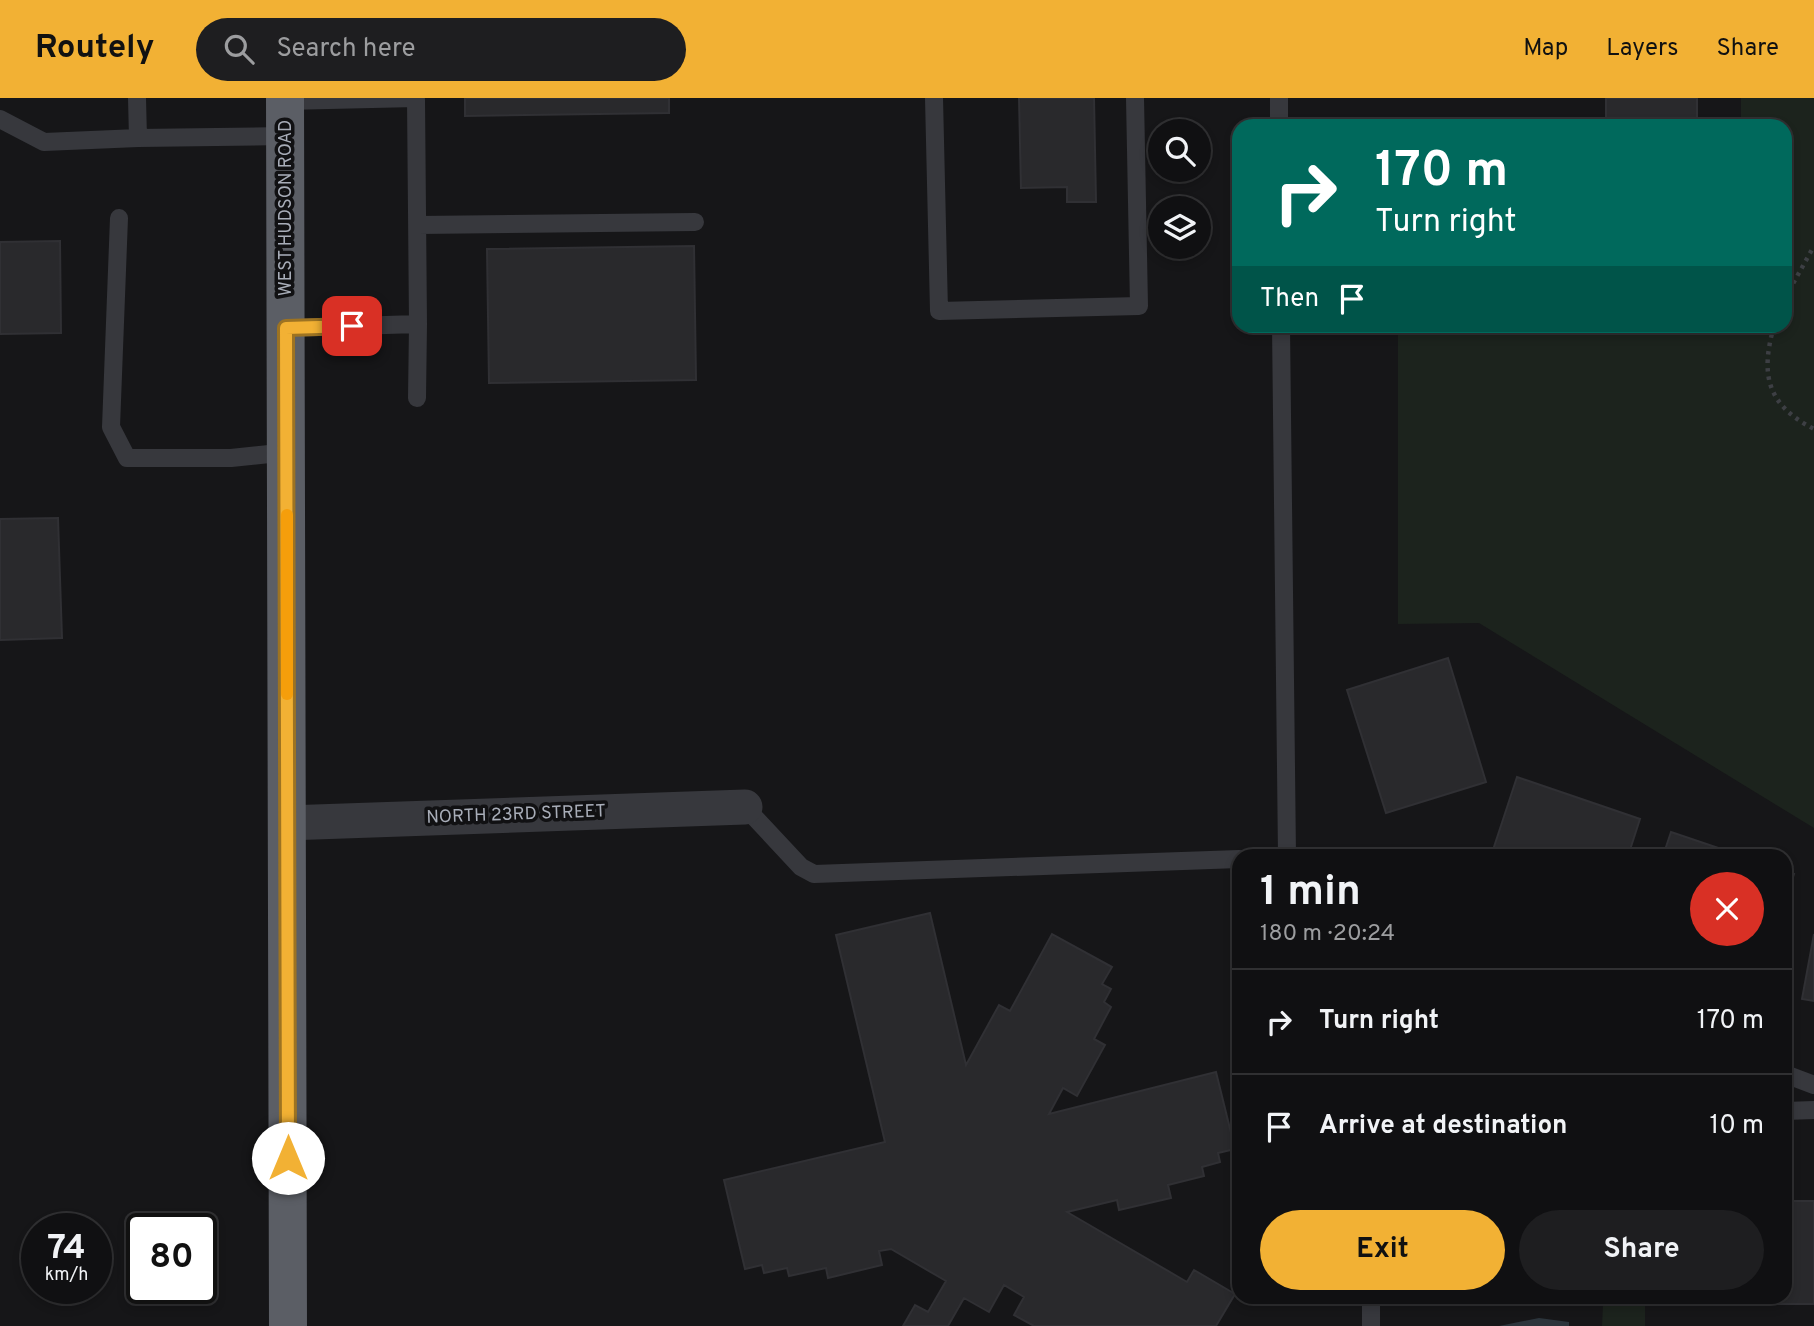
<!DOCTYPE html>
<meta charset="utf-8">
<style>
:root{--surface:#101012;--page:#1e1e20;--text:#f1f3f6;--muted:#9c9d9f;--line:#303032;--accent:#f2b134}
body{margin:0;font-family:Overpass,sans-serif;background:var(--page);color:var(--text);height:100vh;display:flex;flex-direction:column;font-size:26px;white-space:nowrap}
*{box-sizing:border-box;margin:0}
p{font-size:23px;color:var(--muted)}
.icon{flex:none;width:38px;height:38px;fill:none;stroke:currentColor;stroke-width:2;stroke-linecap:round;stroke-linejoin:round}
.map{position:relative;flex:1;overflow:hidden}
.details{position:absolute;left:1232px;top:751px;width:560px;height:455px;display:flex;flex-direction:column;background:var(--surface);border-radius:21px;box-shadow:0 4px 10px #0003,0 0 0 2px var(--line)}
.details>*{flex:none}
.guide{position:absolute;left:1232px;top:21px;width:560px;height:214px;border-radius:21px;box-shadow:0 4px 10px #0003,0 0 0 2px var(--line);background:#00695c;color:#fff;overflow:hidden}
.buttons{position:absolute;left:1148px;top:21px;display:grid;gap:14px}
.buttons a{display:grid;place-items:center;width:63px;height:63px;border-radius:50%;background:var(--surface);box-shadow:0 4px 10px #0003,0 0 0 2px var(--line);font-size:35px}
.speed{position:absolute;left:21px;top:1115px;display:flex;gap:14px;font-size:35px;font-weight:700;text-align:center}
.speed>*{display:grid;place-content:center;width:91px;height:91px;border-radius:50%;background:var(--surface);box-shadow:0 4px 10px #0003,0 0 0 2px var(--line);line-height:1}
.speed small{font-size:18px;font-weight:400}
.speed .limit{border:4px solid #111;border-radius:10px;background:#fff;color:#111}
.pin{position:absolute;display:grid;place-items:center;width:60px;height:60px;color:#fff;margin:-30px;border-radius:14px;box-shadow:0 4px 10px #0006}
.me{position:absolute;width:77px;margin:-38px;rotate:0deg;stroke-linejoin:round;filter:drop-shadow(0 0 5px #0008)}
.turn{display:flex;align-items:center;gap:24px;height:147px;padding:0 28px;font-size:32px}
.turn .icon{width:91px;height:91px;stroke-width:2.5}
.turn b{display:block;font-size:49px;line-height:60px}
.then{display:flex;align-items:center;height:66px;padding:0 28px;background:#0003;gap:14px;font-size:26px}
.round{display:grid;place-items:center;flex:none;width:74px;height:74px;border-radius:37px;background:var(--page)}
.headline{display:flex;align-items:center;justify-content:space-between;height:119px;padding:0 28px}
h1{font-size:42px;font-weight:700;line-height:52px}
.action{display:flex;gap:14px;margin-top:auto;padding:14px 28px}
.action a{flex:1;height:80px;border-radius:42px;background:var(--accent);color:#111;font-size:28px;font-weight:700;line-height:80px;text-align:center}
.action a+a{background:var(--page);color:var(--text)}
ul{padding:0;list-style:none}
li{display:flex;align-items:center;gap:21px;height:105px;padding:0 28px;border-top:2px solid var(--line)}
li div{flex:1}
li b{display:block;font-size:26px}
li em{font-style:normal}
header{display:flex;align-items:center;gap:42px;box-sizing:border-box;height:98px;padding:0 35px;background:var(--accent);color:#111}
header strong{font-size:33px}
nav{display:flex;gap:38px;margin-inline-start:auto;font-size:24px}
.search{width:490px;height:63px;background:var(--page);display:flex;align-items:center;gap:18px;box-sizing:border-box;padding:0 24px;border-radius:38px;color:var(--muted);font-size:26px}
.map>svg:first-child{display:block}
.green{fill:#1c231d}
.water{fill:#2c353c}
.building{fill:#29292c;stroke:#303034;stroke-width:2}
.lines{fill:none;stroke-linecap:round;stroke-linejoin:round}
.path{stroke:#3d3f44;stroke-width:4.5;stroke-dasharray:3.5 5;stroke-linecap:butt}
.service{stroke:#37383d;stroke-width:18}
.minor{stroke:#37383d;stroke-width:35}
.trunk{stroke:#5b5e65;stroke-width:38}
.route-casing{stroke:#9d7322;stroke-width:18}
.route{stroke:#f2b134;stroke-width:12}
.slow{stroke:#f59e0b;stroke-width:12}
.labels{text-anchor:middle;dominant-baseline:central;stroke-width:7;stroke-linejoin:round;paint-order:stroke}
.street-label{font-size:18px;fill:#a8adb8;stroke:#111113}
</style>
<header>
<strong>Routely</strong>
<div class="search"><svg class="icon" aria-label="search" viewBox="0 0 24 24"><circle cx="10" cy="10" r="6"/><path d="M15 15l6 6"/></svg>Search here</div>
<nav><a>Map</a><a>Layers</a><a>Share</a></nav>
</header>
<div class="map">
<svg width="1814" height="1228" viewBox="0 0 1814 1228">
<rect width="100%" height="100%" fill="#161618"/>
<!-- green -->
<path class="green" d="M 1741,0 L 1814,0 L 1814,730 L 1479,525 L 1398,526 L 1398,228 L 1785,228 L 1785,28 L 1741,28 Z
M 1603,1206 L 1645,1206 L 1645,1228 L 1602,1228 Z"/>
<!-- water -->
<path class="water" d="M 1539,1220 L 1569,1224 L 1569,1228 L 1499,1228 Z"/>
<!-- building -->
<path class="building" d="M 465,0 L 669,0 L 669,15 L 465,18 Z
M 1019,0 L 1094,0 L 1096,104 L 1067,104 L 1067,89 L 1021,90 Z
M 1606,0 L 1697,0 L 1697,28 L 1606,28 Z
M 60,143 L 61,235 L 0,236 L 0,144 Z
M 694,148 L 696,282 L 489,285 L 487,151 Z
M 58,420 L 62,540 L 0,542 L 0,421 Z
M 1448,560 L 1486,684 L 1386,715 L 1347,592 Z
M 1517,679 L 1640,721 L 1628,758 L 1491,758 Z
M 1671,734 L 1742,758 L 1663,758 Z
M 1785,773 L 1794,776 L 1785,804 Z
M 930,815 L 966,967 L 999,907 L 1010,913 L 1052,836 L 1112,869 L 1102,886 L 1111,891 L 1104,904 L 1111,909 L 1094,941 L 1105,947 L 1077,998 L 1063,990 L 1049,1016 L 1216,974 L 1235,1051 L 1218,1055 L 1220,1064 L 1202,1069 L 1204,1078 L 1168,1087 L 1171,1100 L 1119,1112 L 1117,1102 L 1067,1114 L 1187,1184 L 1194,1172 L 1235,1196 L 1216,1228 L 1034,1228 L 1014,1217 L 1024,1199 L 1004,1187 L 989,1214 L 964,1200 L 948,1228 L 903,1228 L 915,1207 L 928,1214 L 946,1183 L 891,1151 L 879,1153 L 882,1167 L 828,1180 L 826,1170 L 789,1178 L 787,1170 L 764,1175 L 762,1167 L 745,1171 L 724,1082 L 885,1044 L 836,837 Z
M 1814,836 L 1814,903 L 1802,901 Z
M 1785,1103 L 1814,1103 L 1814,1206 L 1718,1206 L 1718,1199 L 1785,1199 Z"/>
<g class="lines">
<!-- path -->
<path class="path" d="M 1785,200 L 1814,148
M 1774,228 C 1760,277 1767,307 1814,331"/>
<!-- service -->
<path class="service" d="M 137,0 L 138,40 L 285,38
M 934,0 L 939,213 L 1139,208 L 1135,0
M 1279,0 L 1279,28
M 416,2 L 418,226
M 285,3 L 416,0
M 0,21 L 44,44 L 138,40
M 119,120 L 111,329 L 127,360 L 231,360 L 288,354
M 418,127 L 695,124
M 1281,228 L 1287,758
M 287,230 L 418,226 L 417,300
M 745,709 L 801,769 L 814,776 L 1239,761
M 1785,976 L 1814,987
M 1785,1013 L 1814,1012
M 1371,1199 L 1371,1228"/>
<!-- minor -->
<path class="minor" d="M 286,725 L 745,709"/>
<!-- trunk -->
<path class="trunk" d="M 285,0 L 288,1228"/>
</g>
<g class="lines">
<!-- route casing -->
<g class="route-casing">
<path id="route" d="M 288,1060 L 286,230 L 352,228"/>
</g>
<!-- route -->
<use href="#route" class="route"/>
<!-- slow -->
<path class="slow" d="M 287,596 L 287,417"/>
</g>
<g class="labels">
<!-- street labels -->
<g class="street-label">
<text transform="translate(286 110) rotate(-90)">WEST HUDSON ROAD</text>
<text transform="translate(516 717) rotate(-2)">NORTH 23RD STREET</text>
</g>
</g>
</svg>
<div class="buttons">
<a><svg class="icon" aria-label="search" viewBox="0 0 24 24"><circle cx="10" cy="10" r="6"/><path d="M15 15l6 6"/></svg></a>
<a><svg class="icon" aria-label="layers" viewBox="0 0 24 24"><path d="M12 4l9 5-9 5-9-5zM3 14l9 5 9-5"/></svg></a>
</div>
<div class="speed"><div>74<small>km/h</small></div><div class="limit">80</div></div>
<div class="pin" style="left:352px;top:228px;background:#d93025"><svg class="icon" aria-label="arrive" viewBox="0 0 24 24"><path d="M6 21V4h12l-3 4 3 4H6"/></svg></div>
<svg class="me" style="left:288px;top:1060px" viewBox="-20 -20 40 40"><circle r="19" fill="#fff"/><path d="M0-13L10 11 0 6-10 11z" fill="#f2b134"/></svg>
<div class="guide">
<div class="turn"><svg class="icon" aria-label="right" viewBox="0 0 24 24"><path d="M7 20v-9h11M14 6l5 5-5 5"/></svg><div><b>170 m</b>Turn right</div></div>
<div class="then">Then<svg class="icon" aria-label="arrive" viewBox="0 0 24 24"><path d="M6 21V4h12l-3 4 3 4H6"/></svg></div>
</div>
<section class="details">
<div class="headline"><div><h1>1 min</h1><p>180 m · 20:24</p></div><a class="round" style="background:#d93025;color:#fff"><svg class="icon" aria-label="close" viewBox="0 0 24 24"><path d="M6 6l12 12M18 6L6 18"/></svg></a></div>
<ul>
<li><svg class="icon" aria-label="right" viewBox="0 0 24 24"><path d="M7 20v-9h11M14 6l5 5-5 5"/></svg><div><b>Turn right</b></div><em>170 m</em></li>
<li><svg class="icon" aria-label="arrive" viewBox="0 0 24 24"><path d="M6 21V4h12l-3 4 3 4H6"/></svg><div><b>Arrive at destination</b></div><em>10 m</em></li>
</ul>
<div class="action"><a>Exit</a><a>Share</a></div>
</section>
</div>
